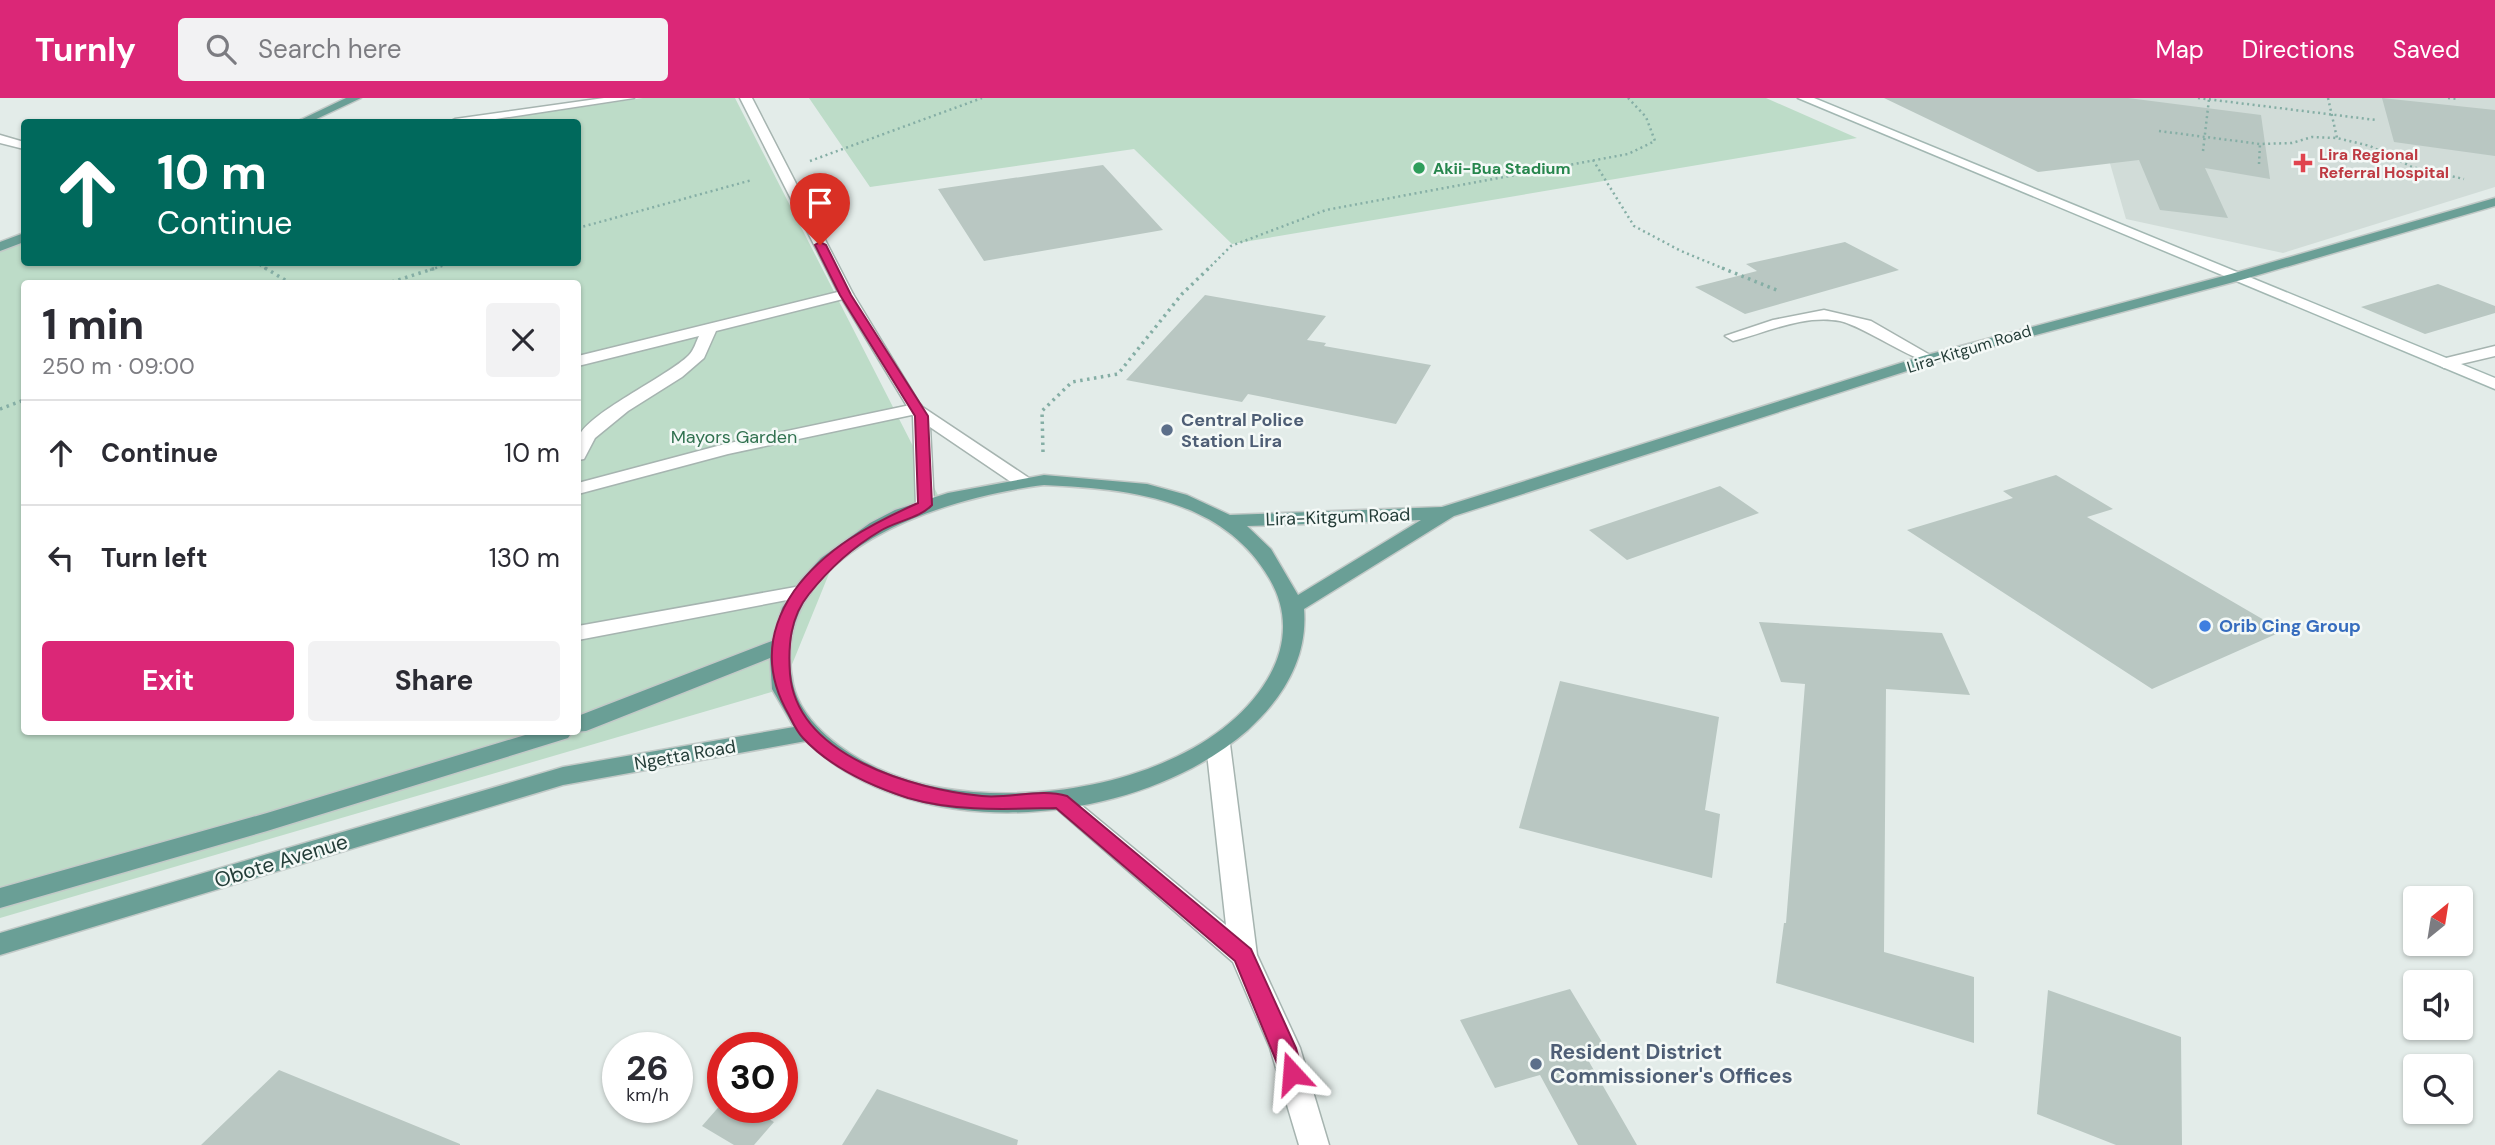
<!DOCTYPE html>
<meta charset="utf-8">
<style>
:root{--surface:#fff;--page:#f2f2f3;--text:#2b2b33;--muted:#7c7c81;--line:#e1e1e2;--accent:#db2777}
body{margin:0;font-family:"DM Sans",sans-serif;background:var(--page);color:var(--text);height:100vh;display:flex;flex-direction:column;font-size:26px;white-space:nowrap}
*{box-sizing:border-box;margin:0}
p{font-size:23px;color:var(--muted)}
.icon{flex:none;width:38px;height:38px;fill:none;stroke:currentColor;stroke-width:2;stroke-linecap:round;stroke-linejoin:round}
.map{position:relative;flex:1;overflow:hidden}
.panel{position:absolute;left:21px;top:182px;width:560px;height:455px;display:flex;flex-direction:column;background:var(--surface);border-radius:7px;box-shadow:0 2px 5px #0004}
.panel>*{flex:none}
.hud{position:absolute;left:21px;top:21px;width:560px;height:147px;border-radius:7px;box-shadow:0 2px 5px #0004;background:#00695c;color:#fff;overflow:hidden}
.needle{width:46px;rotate:30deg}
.buttons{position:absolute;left:2403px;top:788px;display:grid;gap:14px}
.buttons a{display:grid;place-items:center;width:70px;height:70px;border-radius:7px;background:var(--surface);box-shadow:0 2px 5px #0004;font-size:35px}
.speed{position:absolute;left:602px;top:934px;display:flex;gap:14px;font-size:35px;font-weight:700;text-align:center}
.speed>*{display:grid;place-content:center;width:91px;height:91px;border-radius:50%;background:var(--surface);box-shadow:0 2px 5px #0004;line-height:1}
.speed small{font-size:18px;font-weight:400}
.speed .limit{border:10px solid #d22;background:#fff;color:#111}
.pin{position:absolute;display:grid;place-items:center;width:60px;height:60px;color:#fff;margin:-72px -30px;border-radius:50% 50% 50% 0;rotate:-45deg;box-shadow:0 0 7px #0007}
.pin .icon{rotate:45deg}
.me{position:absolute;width:77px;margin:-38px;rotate:341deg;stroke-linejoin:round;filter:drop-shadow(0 0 5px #0008)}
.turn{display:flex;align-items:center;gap:24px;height:147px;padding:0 21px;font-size:32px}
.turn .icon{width:91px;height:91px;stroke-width:2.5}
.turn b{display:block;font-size:49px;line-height:60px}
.round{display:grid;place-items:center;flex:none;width:74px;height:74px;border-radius:7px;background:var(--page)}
.summary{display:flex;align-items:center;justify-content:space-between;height:119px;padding:0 21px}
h1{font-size:42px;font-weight:700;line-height:52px}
.cta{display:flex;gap:14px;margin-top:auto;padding:14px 21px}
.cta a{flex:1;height:80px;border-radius:7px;background:var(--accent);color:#fff;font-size:28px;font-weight:700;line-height:80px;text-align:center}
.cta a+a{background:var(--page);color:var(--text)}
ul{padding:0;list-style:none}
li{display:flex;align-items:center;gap:21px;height:105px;padding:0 21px;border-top:2px solid var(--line)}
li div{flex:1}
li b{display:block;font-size:26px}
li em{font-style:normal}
header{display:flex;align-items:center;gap:42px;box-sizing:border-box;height:98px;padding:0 35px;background:var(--accent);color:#fff}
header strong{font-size:33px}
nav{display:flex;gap:38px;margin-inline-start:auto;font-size:24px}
.search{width:490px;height:63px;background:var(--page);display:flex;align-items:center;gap:18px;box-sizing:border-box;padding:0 24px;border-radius:7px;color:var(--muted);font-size:26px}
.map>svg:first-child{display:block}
.built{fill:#d1dcd8}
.green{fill:#bddcc8;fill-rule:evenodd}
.building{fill:#b9c7c2}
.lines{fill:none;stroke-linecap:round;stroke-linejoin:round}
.service-casing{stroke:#a6b4b0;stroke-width:3}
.minor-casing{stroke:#a6b4b0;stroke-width:3}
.secondary-casing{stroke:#a2b7b2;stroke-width:3}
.primary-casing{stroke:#c2c9c7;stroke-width:3}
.path-far1{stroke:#85aea5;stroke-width:2.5;stroke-dasharray:2 3.5;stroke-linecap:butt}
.path{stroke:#85aea5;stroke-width:3.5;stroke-dasharray:2.5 4.5;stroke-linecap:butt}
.service{fill:#fff;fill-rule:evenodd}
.minor{fill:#fff;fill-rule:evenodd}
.secondary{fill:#fff;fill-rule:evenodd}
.primary{fill:#6a9f96;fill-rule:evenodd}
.route{fill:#db2777;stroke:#8e194d;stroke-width:2}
.health-dot{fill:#e0444e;stroke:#f4f9f7;stroke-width:2.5}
.leisure-dot{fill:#2e9e5b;stroke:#f4f9f7;stroke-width:2.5}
.service-dot{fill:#5c6f8a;stroke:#f4f9f7;stroke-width:2.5}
.shop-dot{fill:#3f7fe0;stroke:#f4f9f7;stroke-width:2.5}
.labels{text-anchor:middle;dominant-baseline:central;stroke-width:5;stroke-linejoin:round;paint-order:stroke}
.far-health-label{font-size:16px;font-weight:bold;fill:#be3a42;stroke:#f4f9f7;text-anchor:start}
.far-leisure-label{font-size:16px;font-weight:bold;fill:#27864d;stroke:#f4f9f7;text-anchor:start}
.far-street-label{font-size:16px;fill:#243d38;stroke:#f4f9f7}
.service-label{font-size:18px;font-weight:bold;fill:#4e5e75;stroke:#f4f9f7;text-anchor:start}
.park-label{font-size:18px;fill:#30714f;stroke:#f4f9f7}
.street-label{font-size:18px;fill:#243d38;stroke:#f4f9f7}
.shop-label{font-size:18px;font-weight:bold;fill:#366cbe;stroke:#f4f9f7;text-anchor:start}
.near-street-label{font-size:21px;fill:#243d38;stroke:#f4f9f7}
.near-service-label{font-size:21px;font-weight:bold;fill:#4e5e75;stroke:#f4f9f7;text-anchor:start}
</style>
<header>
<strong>Turnly</strong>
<div class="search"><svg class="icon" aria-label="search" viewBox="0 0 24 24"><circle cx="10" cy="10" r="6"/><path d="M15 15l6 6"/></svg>Search here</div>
<nav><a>Map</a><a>Directions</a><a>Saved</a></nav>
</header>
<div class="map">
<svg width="2495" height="1047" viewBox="0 0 2495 1047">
<rect width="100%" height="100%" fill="#e3ece9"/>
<!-- built -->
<path class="built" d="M 1953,0 L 2495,0 L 2495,89 L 2283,155 L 2126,121 L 2103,41 Z"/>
<!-- green -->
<path class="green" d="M 643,0 L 735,0 L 940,401 L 837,456 L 782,591 L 0,820 L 0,149 L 24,139 L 24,164 L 578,164 L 578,24 L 480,24 ZM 24,186 L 578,186 L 578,634 L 24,634 Z
M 809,0 L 1766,0 L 1857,40 L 1232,146 L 1134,51 L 870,89 Z"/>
<!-- building -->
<path class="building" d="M 1884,0 L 2128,0 L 2261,17 L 2270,81 L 2205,70 L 2228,120 L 2160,112 L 2139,62 L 2038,74 Z
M 2382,0 L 2495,12 L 2495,58 L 2394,44 Z
M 1103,67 L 1163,132 L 984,163 L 938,91 Z
M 1845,144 L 1899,172 L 1745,216 L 1695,189 L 1757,173 L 1746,166 Z
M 2438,186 L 2495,208 L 2495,215 L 2425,236 L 2361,209 Z
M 1205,197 L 1326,218 L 1307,242 L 1326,245 L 1324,248 L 1431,267 L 1396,326 L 1248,296 L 1242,304 L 1126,282 Z
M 2056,377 L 2113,411 L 2087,419 L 2283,533 L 2152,591 L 1907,432 L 2013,400 L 2003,393 Z
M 1720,388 L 1759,415 L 1627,462 L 1589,432 Z
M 1759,524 L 1942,535 L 1970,597 L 1886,591 L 1884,854 L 1974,879 L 1974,945 L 1776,885 L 1784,825 L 1786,825 L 1805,586 L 1781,584 Z
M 1560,583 L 1719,619 L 1705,712 L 1720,716 L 1712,780 L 1519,730 Z
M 1570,891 L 1605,949 L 1584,955 L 1637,1047 L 1578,1047 L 1540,977 L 1495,990 L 1460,922 Z
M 2048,892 L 2181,939 L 2182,1047 L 2116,1047 L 2037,1016 Z
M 279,972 L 460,1046 L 460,1047 L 201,1047 Z
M 877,991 L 1018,1042 L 1017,1047 L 842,1047 Z
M 723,1004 L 723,1010 L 749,1010 L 774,1024 L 754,1047 L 734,1047 L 702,1028 Z"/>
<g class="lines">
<!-- service casing -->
<g class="service-casing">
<path id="service" d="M 846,192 L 853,196 L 851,199 L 716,233 L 704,260 L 682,279 L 628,313 L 595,340 L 584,361 L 578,362 C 578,356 576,347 578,341 C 583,317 669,278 689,257 C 694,252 696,244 699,238 L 578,268 L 578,258 Z
M 1824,212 L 1871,223 L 1937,261 L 1935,264 C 1920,268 1864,228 1840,223 C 1805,216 1767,234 1733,243 L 1725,238 L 1773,222 Z
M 2495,248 L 2495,258 L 2444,270 L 2436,265 L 2438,262 Z
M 915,306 L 921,307 L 923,311 L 921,315 L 728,356 L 578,396 L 578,385 L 725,346 Z
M 801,488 L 811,494 L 808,498 L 578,542 L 578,528 Z"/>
</g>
<!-- minor casing -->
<g class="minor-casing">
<path id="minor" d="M 604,0 L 634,0 L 476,24 L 449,24 L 455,21 Z
M 740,0 L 752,0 L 853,196 L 921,308 L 1029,380 L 1032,384 L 1029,388 L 1017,388 L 930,329 L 934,407 L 932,411 L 918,411 L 916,407 L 913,318 L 839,196 Z
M 0,37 L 24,44 L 24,51 L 0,45 Z
M 1218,638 L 1226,640 L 1230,646 L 1257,857 L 1300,950 L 1329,1047 L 1299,1047 L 1270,950 L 1233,864 L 1048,703 L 1051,697 L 1060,694 L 1069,697 L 1226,827 L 1206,646 L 1210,640 Z"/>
</g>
<!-- secondary casing -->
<g class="secondary-casing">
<path id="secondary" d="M 1798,0 L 1814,0 L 2495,280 L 2495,291 Z"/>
</g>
<!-- primary casing -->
<g class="primary-casing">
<path id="primary" d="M 346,0 L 361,0 L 310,24 L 296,24 Z
M 2495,100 L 2495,108 L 2241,182 L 1935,264 L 1454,418 L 1304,511 C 1308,560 1283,600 1248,632 C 1137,729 917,750 806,643 L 563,687 L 0,857 L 0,835 L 563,669 L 794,629 L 772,591 L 770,560 L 586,633 L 573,634 L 578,634 L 578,618 L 772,543 L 782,510 L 801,482 L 821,460 L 870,425 L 895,412 L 948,395 L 1044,377 L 1147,386 L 1187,397 L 1230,417 L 1442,409 L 1923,258 L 2231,176 ZM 1044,387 C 1129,391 1222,400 1269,480 C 1289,513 1287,549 1267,582 C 1201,691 997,720 888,675 C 851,660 802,628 793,586 C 765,453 946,399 1044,387 ZM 1421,422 L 1298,497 L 1271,451 L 1247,428 Z
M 24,135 L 24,144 L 0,153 L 0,144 Z
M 535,634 L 572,634 L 568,640 L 267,733 L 0,810 L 0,790 L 267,715 Z"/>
</g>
<!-- path-far1 -->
<path class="path-far1" d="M 2198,0 L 2376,22
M 2328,0 L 2337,40
M 2448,0 L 2459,1
M 2159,33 L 2260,46 L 2292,45 L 2312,39 L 2337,40 L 2370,48 L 2412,69 L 2464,81
M 2203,53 L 2209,1
M 1593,62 L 1634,128 L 1681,153 L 1727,172
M 810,63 L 982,0
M 2259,66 L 2260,46
M 578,130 L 752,82
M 255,164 L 268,172
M 430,172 L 454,164
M 1207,172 L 1231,148 L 1326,112 L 1628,56 L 1655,43 L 1646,19 L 1628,0"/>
<!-- path -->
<path class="path" d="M 265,170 L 292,186
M 1722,170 L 1779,193
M 385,186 L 436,170
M 0,311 L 24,302
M 1043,354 L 1042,313 L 1072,284 L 1118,276 L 1182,196 L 1209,170"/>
<!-- service -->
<use href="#service" class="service"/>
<!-- minor -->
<use href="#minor" class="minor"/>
<!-- secondary -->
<use href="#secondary" class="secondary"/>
<!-- primary -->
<use href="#primary" class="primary"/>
</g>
<!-- route -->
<path class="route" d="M 820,144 L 826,147 L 851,197 L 928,318 L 932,407 C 920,420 896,423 880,433 C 853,449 829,471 809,496 C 790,519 788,548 790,576 C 797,659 914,691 982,698 C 1009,701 1041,690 1067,698 L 1251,851 L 1296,950 L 1303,975 L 1300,982 L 1292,985 L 1284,982 L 1235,863 L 1056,710 C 1007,711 956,714 908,700 C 871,688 830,669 803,640 C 797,634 793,625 789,617 C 765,576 766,534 794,493 C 825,450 871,426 918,405 L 915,318 L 840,197 L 815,147 Z"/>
<!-- markers -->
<path class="health-dot" d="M2299.5 54.5h7v7h7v7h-7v7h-7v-7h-7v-7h7z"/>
<circle class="leisure-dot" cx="1419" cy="70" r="7"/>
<g class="service-dot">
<circle cx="1167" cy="332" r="7"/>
<circle cx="1536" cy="966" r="7"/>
</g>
<circle class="shop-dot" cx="2205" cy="528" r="7"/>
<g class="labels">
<!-- far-health labels -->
<g class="far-health-label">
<text x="2319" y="56">Lira Regional<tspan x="2319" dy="18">Referral Hospital</tspan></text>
</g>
<!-- far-leisure labels -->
<g class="far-leisure-label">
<text x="1433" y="70">Akii-Bua Stadium</text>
</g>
<!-- far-street labels -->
<g class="far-street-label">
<text transform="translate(1969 251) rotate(-17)">Lira-Kitgum Road</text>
</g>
<!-- service labels -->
<g class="service-label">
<text x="1181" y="322">Central Police<tspan x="1181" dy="21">Station Lira</tspan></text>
</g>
<!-- park labels -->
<g class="park-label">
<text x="734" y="339">Mayors Garden</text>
</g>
<!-- street labels -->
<g class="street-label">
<text transform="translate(1338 419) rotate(-2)">Lira-Kitgum Road</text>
<text transform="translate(685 657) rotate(-10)">Ngetta Road</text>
</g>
<!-- shop labels -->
<g class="shop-label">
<text x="2219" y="528">Orib Cing Group</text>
</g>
<!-- near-street labels -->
<g class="near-street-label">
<text transform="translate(281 763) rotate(-17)">Obote Avenue</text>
</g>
<!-- near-service labels -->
<g class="near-service-label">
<text x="1550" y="954">Resident District<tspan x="1550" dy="24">Commissioner's Offices</tspan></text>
</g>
</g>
</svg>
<div class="buttons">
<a><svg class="needle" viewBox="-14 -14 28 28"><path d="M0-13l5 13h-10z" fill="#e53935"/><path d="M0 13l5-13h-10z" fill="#7c7c81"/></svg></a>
<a><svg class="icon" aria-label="sound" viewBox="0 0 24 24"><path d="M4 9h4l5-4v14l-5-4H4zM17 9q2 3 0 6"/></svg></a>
<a><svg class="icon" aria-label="search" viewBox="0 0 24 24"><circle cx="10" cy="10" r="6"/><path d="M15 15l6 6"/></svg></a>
</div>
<div class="speed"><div>26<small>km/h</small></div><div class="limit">30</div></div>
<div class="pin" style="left:820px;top:147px;background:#d93025"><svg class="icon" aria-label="arrive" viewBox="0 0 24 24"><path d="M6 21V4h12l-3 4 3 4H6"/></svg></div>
<svg class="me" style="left:1292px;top:975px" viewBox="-20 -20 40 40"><path d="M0-17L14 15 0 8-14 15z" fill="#db2777" stroke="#fff" stroke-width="4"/></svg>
<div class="hud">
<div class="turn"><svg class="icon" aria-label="ahead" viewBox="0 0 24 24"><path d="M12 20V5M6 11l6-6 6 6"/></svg><div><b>10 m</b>Continue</div></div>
</div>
<section class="panel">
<div class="summary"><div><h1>1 min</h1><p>250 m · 09:00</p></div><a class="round"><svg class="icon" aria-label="close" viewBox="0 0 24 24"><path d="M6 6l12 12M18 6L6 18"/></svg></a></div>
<ul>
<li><svg class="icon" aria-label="ahead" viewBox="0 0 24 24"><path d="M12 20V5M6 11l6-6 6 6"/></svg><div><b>Continue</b></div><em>10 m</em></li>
<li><svg class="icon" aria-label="left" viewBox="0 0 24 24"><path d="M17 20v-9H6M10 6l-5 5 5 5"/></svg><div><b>Turn left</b></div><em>130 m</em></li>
</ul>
<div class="cta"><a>Exit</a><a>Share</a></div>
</section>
</div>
